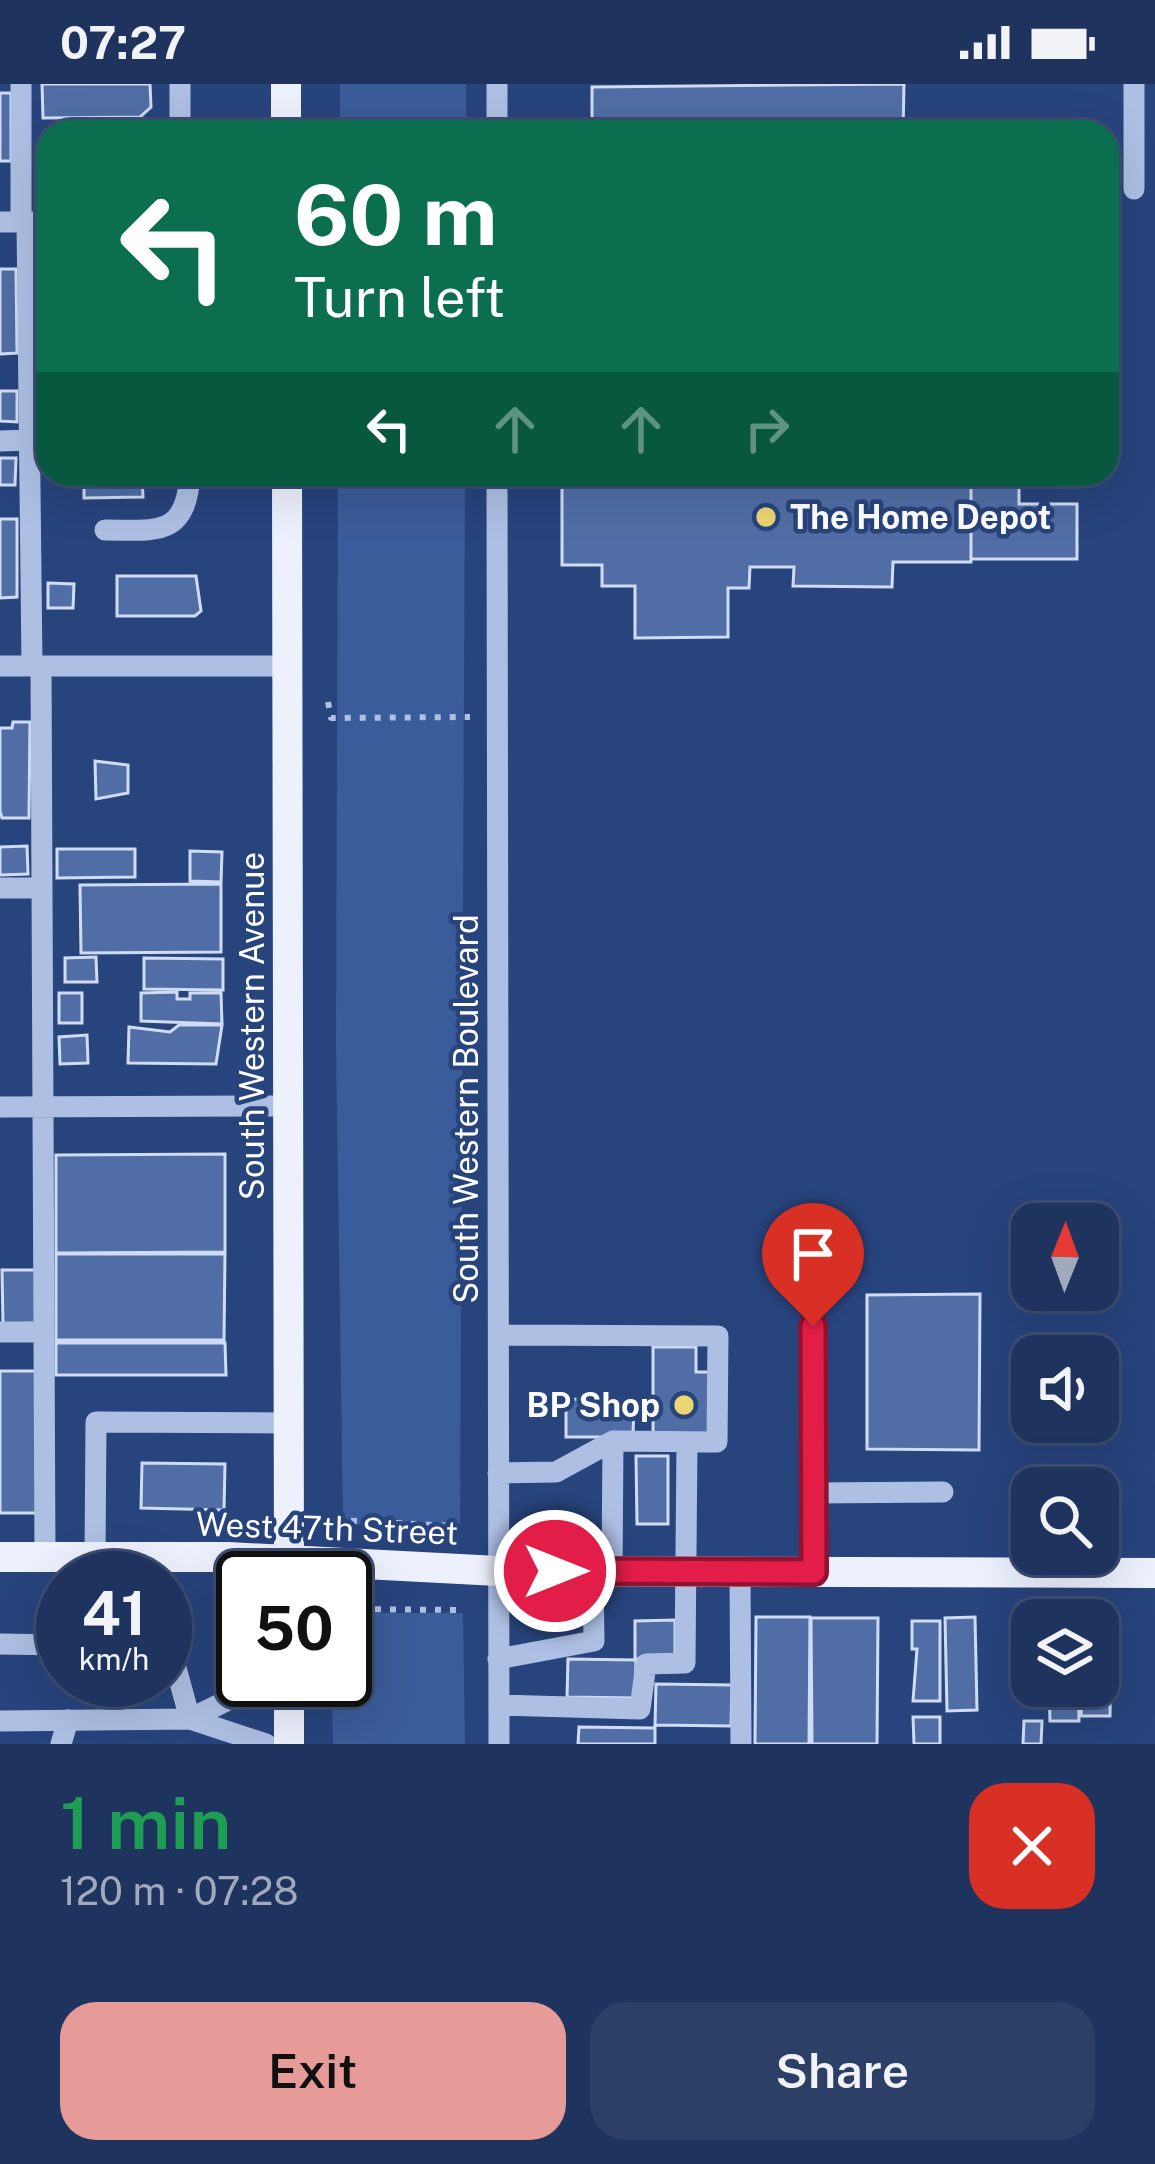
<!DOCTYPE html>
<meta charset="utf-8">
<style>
:root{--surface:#1e335e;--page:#2b3f67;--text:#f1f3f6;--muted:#a1aabc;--line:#3c4e73;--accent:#e69b98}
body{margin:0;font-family:"Public Sans",sans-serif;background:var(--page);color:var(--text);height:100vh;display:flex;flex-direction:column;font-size:45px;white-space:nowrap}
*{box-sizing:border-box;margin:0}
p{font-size:39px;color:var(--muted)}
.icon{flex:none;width:66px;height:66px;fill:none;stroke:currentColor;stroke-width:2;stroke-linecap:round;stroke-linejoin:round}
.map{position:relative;height:1660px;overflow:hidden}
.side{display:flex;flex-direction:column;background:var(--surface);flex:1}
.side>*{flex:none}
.hud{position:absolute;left:36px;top:36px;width:1083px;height:366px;border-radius:36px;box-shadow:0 12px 48px #0002,0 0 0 3px var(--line);background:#0b6e4f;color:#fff;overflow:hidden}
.needle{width:78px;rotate:1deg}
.controls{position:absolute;left:1011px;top:1119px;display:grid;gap:24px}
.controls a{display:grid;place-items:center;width:108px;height:108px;border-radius:24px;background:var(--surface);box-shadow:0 12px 48px #0002,0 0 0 3px var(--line);font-size:60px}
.speed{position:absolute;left:36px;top:1467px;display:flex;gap:24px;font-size:60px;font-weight:700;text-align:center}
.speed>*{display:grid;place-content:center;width:156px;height:156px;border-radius:50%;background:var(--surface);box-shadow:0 12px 48px #0002,0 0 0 3px var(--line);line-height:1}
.speed small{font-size:30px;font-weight:400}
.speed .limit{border:6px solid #111;border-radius:18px;background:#fff;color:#111}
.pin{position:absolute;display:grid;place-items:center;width:102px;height:102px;color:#fff;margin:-123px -51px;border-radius:50% 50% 50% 0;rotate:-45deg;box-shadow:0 0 12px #0007}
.pin .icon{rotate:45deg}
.me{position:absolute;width:132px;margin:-66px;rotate:90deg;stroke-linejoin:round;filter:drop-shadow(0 0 9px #0008)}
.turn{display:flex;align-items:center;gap:42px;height:252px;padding:0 60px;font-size:54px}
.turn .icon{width:156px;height:156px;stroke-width:2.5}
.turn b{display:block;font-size:84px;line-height:102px}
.lanes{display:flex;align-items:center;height:114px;padding:0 60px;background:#0003;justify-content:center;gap:60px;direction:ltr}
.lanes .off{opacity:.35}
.round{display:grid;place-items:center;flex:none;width:126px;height:126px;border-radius:36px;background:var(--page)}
.headline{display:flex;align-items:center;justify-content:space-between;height:204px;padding:0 60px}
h1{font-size:72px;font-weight:600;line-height:90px;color:#1e9e55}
.action{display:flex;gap:24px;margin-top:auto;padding:24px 60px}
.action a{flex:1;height:138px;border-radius:36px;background:var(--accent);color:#111;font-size:48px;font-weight:600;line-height:138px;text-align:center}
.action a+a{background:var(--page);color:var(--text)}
.status{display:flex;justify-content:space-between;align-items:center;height:84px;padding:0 60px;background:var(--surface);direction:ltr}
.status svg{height:33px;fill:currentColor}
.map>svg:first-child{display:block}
.green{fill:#3b5c9a}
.building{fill:#506ea5;stroke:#d0dcf4;stroke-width:3}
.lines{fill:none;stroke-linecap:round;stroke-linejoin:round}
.path{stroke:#adc0e4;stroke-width:6;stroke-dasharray:6 9;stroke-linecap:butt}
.minor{stroke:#adc0e4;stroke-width:21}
.major{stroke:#edf1fd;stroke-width:30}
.route-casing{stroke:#92132f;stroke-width:30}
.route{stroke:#e11d48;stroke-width:21}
.poi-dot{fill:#ecd573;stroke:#28447d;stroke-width:4.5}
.labels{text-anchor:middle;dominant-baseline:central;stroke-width:9;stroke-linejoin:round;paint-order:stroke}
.poi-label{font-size:33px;font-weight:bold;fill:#fff;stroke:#28447d;text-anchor:start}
.street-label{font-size:33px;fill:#fff;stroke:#28447d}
</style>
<div class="status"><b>07:27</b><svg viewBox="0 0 49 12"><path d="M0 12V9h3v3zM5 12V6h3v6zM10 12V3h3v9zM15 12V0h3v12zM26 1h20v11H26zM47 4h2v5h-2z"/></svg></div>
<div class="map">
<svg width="1155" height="1660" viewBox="0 0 1155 1660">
<rect width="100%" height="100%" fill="#28447d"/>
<!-- green -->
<path class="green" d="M 340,0 L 466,0 L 466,48 L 340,48 Z
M 338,390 L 465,390 L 460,1445 L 343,1440 L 336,962 Z
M 361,1529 L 463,1529 L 465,1660 L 333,1660 L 332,1624 L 342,1624 L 342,1596 L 349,1579 L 345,1533 Z"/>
<!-- building -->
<path class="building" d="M 42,0 L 150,0 L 151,23 L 140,33 L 43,34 Z
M 904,0 L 903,48 L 560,48 L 560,36 L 592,36 L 592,3 Z
M 0,9 L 11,9 L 11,77 L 0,77 Z
M 0,185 L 16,185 L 17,269 L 0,270 Z
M 0,307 L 17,307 L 17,338 L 0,337 Z
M 0,374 L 16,374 L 15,401 L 0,401 Z
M 50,390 L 155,390 L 155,392 L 142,392 L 143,413 L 84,414 L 84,392 Z
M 562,390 L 971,390 L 971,478 L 893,478 L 892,503 L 793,502 L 794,483 L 750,483 L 749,504 L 728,504 L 728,553 L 635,554 L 635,502 L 602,502 L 602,481 L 562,481 Z
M 971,390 L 1019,390 L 1019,420 L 1077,420 L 1077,475 L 971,475 Z
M 0,435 L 17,435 L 17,513 L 0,514 Z
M 117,492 L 196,492 L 201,527 L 195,532 L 117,532 Z
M 48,499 L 74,500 L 73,524 L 48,524 Z
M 13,638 L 30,638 L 29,734 L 2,734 L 0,727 L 0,644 L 12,644 Z
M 95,677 L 128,681 L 128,709 L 96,715 Z
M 27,762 L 28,790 L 0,791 L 0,763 Z
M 57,765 L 135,765 L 135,793 L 57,794 Z
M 190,767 L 222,768 L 221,798 L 190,797 Z
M 221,800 L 221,868 L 81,869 L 80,801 Z
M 96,873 L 97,898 L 65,898 L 65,874 Z
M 144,874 L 223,875 L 223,906 L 144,905 Z
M 177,908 L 177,915 L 190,915 L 190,909 L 221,909 L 222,940 L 141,937 L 141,909 Z
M 59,909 L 82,909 L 82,939 L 59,939 Z
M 179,941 L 222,941 L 216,980 L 128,979 L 129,943 L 170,948 Z
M 87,951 L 88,979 L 60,980 L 59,953 Z
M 225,1070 L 225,1168 L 56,1169 L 56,1071 Z
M 56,1170 L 225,1170 L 224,1256 L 56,1256 Z
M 2,1186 L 39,1186 L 40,1239 L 3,1240 Z
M 980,1210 L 979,1366 L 867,1365 L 867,1211 Z
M 56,1259 L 225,1259 L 226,1291 L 56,1291 Z
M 653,1263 L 696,1263 L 696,1288 L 715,1288 L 716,1353 L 653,1353 Z
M 0,1287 L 38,1287 L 37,1429 L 0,1429 Z
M 566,1315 L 634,1316 L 633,1353 L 566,1353 Z
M 636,1372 L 668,1372 L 668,1440 L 637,1440 Z
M 142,1379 L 225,1380 L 224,1426 L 141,1424 Z
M 756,1533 L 810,1533 L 809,1660 L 755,1660 Z
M 975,1533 L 977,1626 L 947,1627 L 945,1534 Z
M 811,1534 L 878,1534 L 877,1660 L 812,1660 Z
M 675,1536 L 675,1574 L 635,1575 L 635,1537 Z
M 912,1537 L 940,1537 L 940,1617 L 913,1617 L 917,1565 L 912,1565 Z
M 1098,1546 L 1111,1546 L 1110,1632 L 1081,1632 L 1082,1602 L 1098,1602 Z
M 568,1575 L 636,1576 L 635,1614 L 567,1613 Z
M 656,1600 L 732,1601 L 731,1642 L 655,1641 Z
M 1049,1602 L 1078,1602 L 1079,1637 L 1050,1637 Z
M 913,1633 L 940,1633 L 940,1660 L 914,1660 Z
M 1024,1637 L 1042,1637 L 1041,1660 L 1023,1660 Z
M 579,1643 L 655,1644 L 655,1660 L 578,1660 Z"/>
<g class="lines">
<!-- path -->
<path class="path" d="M 328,618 L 331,634 L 470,633
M 336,1436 L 454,1442
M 345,1525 L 458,1526"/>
<!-- minor -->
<path class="minor" d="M 497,0 L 497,48
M 69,46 L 180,47 L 180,0
M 1134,105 L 1134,0
M 0,138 L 48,138
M 21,138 L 21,0
M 27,138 L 32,581
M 0,357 L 30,356
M 497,390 L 499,1660
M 105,446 C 157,446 186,454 190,390
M 0,582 L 287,582
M 41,582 L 45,1473
M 0,804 L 42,804
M 0,1023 L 288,1022
M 813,1242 L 814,1488
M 0,1248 L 44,1248
M 499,1251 L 718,1252 L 717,1358 L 613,1357
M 498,1389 L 556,1388 L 613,1357 L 612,1487
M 814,1409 L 943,1408
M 95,1473 L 96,1338 L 288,1339
M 740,1488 L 741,1660
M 0,1560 L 63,1561
M 498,1575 L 594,1557 L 593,1487
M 499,1621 L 640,1625 L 646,1580 L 685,1579 L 687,1358
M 0,1637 L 190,1635 L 170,1562 L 165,1562
M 61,1660 L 68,1636
M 266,1660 L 190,1635 L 268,1596"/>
<!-- major -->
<path class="major" d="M 286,0 L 286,48
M 287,390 L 289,1494
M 0,1473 L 228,1473 L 498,1487 L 1155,1489
M 289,1660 L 289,1596"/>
</g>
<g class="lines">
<!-- route casing -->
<g class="route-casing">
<path id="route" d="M 555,1487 L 814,1488 L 813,1242"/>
</g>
<!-- route -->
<use href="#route" class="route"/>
</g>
<!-- markers -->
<g class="poi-dot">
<circle cx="766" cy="433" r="12"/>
<circle cx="684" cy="1321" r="12"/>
</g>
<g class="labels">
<!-- poi labels -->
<g class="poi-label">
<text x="790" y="433">The Home Depot</text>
<text x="660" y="1321" text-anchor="end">BP Shop</text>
</g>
<!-- street labels -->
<g class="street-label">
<text transform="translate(252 942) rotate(-90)">South Western Avenue</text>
<text transform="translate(466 1025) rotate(-90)">South Western Boulevard</text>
<text transform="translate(327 1444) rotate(2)">West 47th Street</text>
</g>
</g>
</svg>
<div class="controls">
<a><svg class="needle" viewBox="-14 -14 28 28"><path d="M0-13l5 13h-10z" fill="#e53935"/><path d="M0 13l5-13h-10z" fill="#a1aabc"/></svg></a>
<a><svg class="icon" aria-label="sound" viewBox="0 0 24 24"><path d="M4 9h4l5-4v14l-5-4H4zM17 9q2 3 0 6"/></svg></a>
<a><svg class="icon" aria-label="search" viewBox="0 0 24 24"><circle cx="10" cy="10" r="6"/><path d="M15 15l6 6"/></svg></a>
<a><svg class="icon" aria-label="layers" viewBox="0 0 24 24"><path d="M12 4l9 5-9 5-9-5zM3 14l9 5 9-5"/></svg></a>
</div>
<div class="speed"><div>41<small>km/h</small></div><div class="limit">50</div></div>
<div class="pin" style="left:813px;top:1242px;background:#d93025"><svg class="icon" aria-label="arrive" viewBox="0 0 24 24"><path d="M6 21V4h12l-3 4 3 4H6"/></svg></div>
<svg class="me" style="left:555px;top:1487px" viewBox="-20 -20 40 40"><circle r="17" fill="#e11d48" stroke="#fff" stroke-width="3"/><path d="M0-11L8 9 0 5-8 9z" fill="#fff"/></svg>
<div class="hud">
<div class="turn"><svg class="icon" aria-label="left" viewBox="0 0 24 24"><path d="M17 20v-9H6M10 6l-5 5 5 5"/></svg><div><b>60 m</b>Turn left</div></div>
<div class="lanes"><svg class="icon" aria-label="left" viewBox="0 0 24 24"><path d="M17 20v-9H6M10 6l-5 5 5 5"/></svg><svg class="icon off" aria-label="ahead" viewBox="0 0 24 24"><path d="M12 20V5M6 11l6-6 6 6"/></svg><svg class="icon off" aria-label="ahead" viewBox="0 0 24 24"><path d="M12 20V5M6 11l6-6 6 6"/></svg><svg class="icon off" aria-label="right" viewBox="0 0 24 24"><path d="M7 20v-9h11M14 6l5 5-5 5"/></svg></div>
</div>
</div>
<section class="side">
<div class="headline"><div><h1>1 min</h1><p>120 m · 07:28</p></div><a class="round" style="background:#d93025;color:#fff"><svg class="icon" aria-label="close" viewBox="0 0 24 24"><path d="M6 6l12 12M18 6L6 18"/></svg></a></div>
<div class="action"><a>Exit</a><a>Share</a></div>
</section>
